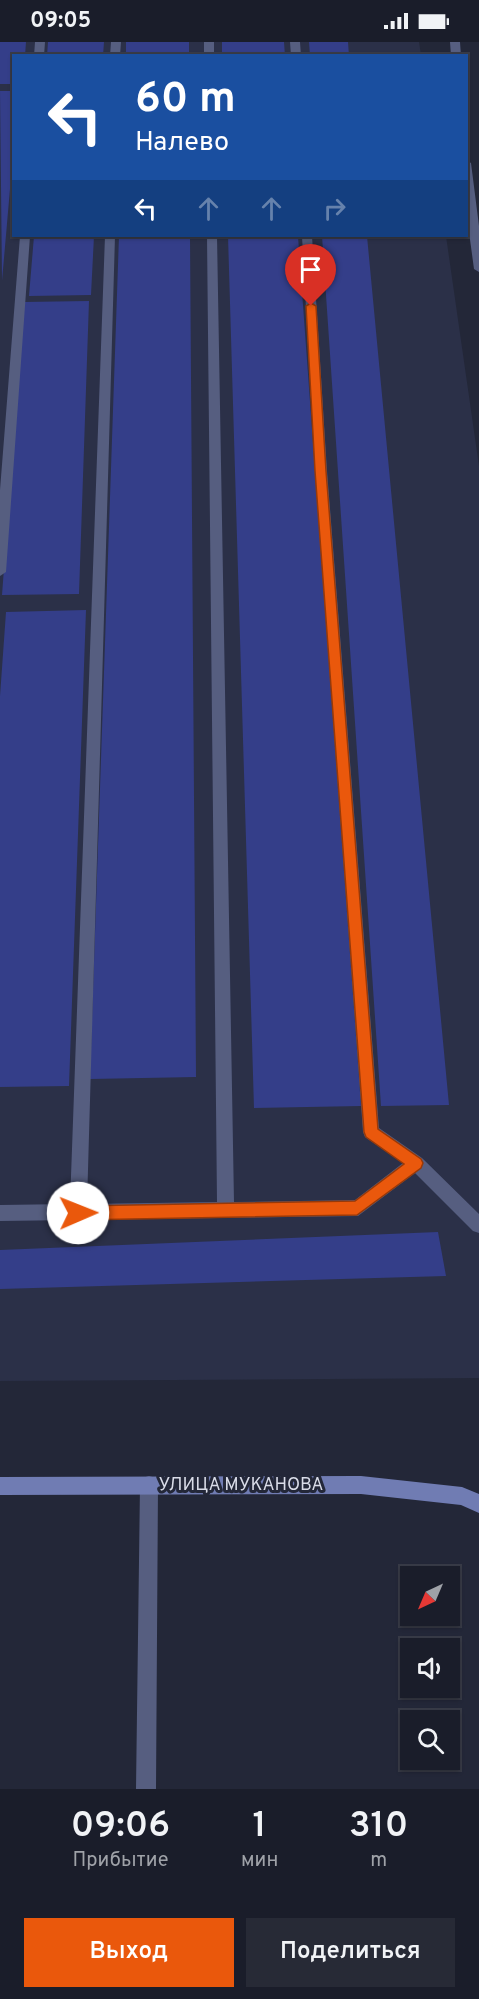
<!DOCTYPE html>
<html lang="ru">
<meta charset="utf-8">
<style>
:root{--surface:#1a1d2a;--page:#272a36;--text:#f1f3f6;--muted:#9fa2a8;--line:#383b47;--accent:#ea580c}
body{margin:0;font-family:Overpass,sans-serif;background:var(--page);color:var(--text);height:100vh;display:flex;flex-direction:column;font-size:22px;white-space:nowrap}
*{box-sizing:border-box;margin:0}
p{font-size:20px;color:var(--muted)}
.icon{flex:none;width:33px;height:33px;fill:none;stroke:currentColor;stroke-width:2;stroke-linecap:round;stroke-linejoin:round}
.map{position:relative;height:1747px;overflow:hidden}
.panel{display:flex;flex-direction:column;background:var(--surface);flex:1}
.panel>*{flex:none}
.top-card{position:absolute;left:12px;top:12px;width:456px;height:183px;border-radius:0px;box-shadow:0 2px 4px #0004,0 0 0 2px var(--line);background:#1a4fa0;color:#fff;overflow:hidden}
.needle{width:39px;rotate:224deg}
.buttons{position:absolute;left:400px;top:1524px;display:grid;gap:12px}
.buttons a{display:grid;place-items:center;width:60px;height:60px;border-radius:0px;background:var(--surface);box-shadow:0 2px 4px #0004,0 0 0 2px var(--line);font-size:30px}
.pin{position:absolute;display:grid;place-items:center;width:51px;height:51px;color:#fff;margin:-62px -26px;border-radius:50% 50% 50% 0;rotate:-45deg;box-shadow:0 0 6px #0007}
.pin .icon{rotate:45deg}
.me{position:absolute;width:66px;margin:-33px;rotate:89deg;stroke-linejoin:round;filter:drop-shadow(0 0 4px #0008)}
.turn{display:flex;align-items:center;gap:21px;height:126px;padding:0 24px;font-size:27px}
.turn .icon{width:78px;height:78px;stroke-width:2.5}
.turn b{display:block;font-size:42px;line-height:51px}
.lanes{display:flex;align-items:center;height:57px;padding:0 24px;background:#0003;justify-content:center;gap:30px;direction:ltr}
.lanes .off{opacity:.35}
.eta{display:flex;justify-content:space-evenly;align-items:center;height:102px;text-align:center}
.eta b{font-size:36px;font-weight:600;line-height:42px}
.primary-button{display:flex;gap:12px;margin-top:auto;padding:12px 24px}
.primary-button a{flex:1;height:69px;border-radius:0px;background:var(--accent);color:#fff;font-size:24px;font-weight:600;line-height:69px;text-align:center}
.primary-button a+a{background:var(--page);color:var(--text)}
.status{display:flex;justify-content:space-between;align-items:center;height:42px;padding:0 30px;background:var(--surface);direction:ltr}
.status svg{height:16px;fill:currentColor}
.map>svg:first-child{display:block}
.built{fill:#2b3048}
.building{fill:#343e89}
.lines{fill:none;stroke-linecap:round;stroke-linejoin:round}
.service{fill:#565e80;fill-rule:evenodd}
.secondary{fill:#707cb3;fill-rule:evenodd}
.route{fill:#ea580c;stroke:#983908;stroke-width:1.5}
.labels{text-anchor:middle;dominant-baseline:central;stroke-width:6;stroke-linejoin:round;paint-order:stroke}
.near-street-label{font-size:18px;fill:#d9dce8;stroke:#232738}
</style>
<div class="status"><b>09:05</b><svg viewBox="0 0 49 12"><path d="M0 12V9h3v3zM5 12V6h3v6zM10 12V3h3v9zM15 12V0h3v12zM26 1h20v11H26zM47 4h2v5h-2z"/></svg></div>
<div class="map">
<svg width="479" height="1747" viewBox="0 0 479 1747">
<rect width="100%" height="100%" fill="#232738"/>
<!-- built -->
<path class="built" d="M 0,0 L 419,0 L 421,13 L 14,14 L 14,194 L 446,194 L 479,424 L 479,1336 L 0,1339 Z"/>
<!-- building -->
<path class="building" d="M 0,0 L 26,0 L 25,14 L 14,14 L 14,42 L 0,42 Z
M 48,0 L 104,0 L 103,14 L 47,14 Z
M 126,0 L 189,0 L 189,14 L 126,14 Z
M 222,0 L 284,0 L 285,14 L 222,14 Z
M 309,0 L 348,0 L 349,14 L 310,14 Z
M 0,49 L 14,49 L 14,101 L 2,239 Z
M 34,194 L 94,194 L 91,253 L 29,254 Z
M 119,194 L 190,194 L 196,1035 L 90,1037 Z
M 228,194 L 298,194 L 361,1064 L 254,1066 Z
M 322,194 L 367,194 L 449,1063 L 381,1064 Z
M 89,259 L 79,552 L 2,553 L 24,260 Z
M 86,568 L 69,1044 L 0,1045 L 0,654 L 6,570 Z
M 438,1190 L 446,1234 L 0,1247 L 0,1208 Z"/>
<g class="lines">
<!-- service -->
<path class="service" d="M 35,0 L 45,0 L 44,14 L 34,14 Z
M 111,0 L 121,0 L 120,14 L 110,14 Z
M 204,0 L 214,0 L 214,14 L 204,14 Z
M 290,0 L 300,0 L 301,14 L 291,14 Z
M 450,0 L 460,0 L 461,14 L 451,14 Z
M 466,118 L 471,121 L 479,184 L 479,230 L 474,227 L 466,168 Z
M 20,194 L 30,194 L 6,530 L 0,534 L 0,448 Z
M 105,194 L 115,194 L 87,1162 L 217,1160 L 207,194 L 217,194 L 234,1160 L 355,1158 L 403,1121 L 365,1095 L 363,1090 L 315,429 L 302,194 L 312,194 L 327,429 L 379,1086 L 422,1116 L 479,1172 L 479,1191 L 473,1189 L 415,1131 L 358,1174 L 0,1179 L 0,1163 L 70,1162 Z
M 149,1434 L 156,1436 L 158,1443 L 156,1747 L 136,1747 L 140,1443 L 142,1436 Z"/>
<!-- secondary -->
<path class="secondary" d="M 361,1434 L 462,1445 L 479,1452 L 479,1471 L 461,1463 L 361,1452 L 0,1453 L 0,1435 Z"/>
</g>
<!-- route -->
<path class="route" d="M 311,261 L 316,264 L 326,429 L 378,1087 L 421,1117 L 423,1121 L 421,1126 L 357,1173 L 78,1178 L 73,1176 L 71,1171 L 73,1166 L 78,1164 L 355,1159 L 404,1122 L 366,1095 L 364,1090 L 315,429 L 306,264 Z"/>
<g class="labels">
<!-- near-street labels -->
<g class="near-street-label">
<text x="241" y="1443">УЛИЦА МУКАНОВА</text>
</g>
</g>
</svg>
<div class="buttons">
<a><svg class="needle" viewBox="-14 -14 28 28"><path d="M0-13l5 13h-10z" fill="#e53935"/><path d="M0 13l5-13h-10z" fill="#9fa2a8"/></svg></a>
<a><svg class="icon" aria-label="sound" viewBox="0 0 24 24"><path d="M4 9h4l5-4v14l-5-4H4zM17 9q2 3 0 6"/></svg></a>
<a><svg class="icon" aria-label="search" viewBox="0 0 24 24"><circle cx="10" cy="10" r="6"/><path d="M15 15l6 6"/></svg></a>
</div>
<div class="pin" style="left:311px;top:264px;background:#d93025"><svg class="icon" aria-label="arrive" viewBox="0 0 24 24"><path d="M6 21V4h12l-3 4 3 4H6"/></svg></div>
<svg class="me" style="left:78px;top:1171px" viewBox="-20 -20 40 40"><circle r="19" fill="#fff"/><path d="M0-13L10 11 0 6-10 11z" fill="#ea580c"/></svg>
<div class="top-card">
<div class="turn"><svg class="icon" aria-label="left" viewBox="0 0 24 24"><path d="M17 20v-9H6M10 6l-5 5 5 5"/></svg><div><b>60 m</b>Налево</div></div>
<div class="lanes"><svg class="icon" aria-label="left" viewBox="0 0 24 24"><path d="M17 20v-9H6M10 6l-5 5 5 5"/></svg><svg class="icon off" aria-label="ahead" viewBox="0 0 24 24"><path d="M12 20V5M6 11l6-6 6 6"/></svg><svg class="icon off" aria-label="ahead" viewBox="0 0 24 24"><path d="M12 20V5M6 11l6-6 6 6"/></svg><svg class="icon off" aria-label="right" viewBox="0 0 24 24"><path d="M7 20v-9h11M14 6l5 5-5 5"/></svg></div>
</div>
</div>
<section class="panel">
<div class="eta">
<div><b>09:06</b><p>Прибытие</p></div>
<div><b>1</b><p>мин</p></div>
<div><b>310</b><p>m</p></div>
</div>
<div class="primary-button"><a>Выход</a><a>Поделиться</a></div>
</section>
